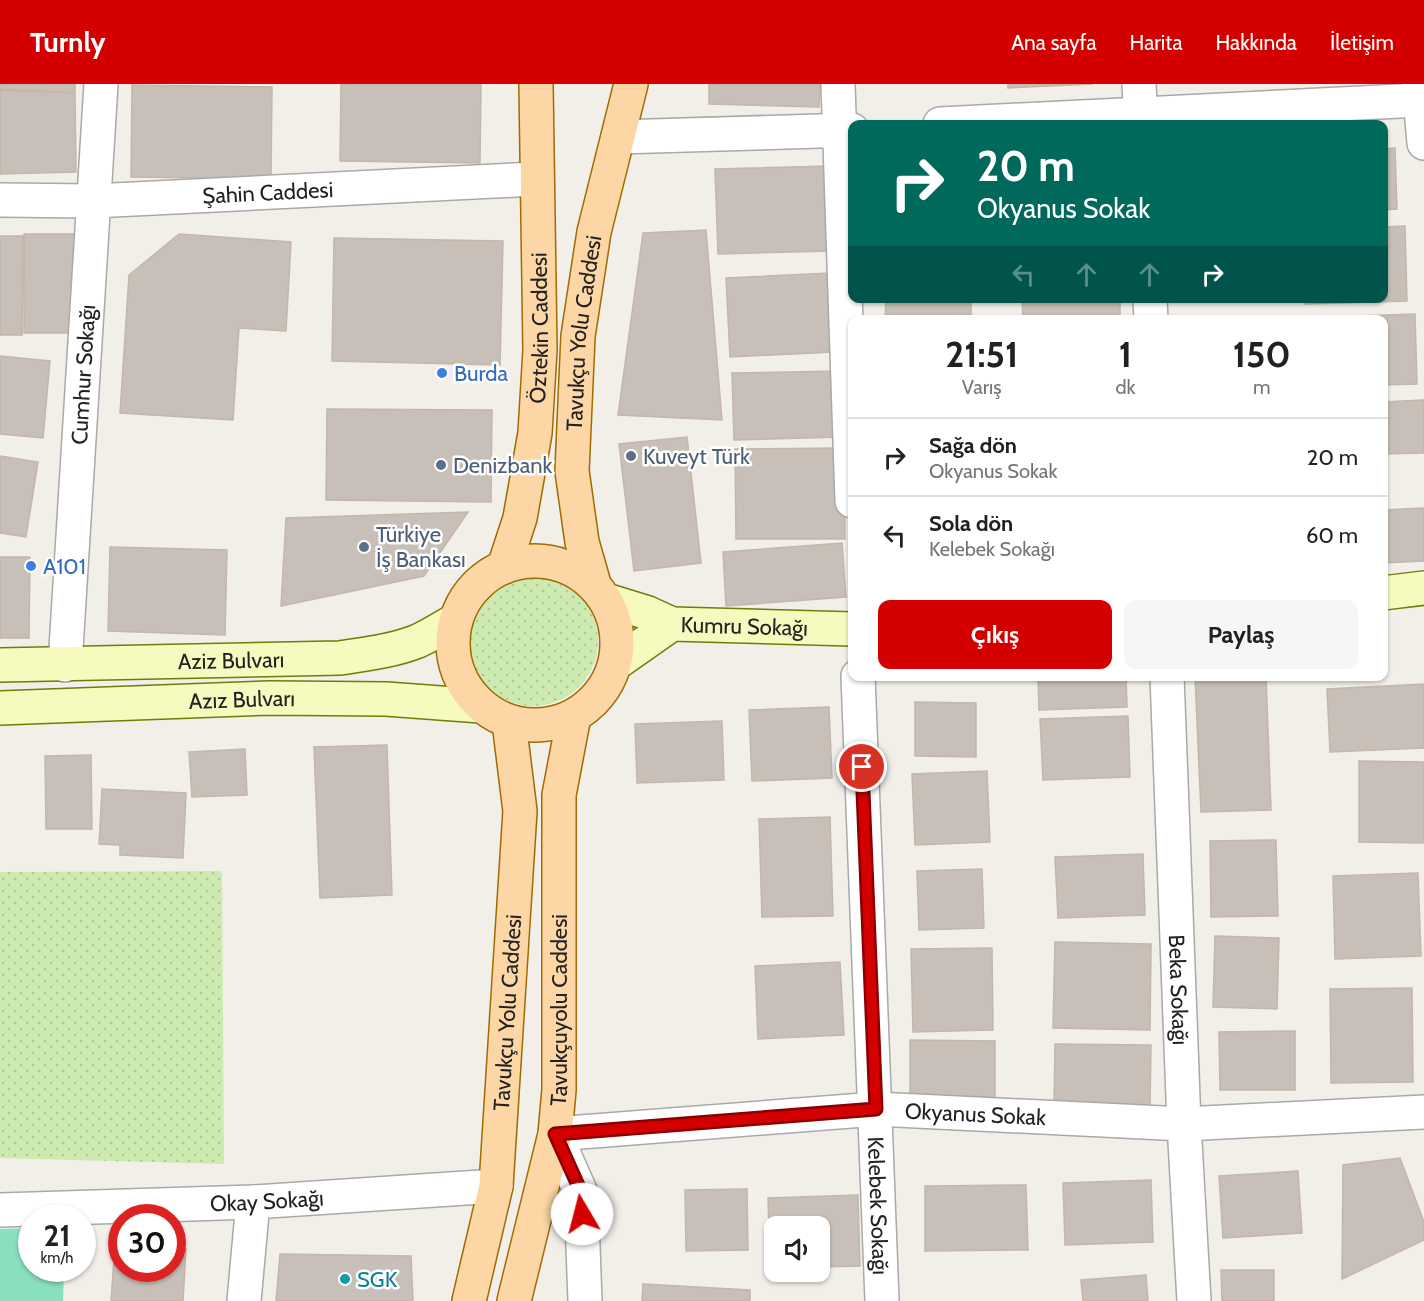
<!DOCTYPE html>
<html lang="tr">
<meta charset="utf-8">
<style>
:root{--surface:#fff;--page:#f6f6f6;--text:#202124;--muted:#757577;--line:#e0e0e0;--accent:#d40000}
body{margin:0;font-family:Cabin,sans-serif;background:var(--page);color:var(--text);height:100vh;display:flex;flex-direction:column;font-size:22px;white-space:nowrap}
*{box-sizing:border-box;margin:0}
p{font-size:20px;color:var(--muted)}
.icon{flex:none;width:33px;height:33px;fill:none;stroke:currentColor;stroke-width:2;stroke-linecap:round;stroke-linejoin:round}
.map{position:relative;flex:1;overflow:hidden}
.side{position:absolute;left:848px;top:231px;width:540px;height:366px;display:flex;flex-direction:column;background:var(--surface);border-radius:12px;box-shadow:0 2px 4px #0004}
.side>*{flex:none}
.top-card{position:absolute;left:848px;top:36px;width:540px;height:183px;border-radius:12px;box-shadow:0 2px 4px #0004;background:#00695c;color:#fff;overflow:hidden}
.controls{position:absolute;left:764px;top:1132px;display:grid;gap:12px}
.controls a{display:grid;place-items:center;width:66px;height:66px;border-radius:12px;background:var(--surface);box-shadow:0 2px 4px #0004;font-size:30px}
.speed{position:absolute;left:18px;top:1120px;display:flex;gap:12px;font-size:30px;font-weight:700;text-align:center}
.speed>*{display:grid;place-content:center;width:78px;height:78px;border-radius:50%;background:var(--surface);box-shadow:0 2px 4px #0004;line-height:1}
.speed small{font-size:15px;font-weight:400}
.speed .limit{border:9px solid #d22;background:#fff;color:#111}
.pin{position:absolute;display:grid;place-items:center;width:51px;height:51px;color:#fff;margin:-26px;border:3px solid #fff;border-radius:50%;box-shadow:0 2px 6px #0007}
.me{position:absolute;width:66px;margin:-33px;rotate:352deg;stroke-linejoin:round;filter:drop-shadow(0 0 4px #0008)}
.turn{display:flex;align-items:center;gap:21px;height:126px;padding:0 30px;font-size:27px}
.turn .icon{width:78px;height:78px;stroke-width:2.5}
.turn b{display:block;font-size:42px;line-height:51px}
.lanes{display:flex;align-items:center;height:57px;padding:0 30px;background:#0003;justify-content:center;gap:30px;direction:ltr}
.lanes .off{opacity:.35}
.eta{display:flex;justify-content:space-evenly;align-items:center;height:102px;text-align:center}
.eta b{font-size:36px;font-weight:700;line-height:42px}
.primary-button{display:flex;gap:12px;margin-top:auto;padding:12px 30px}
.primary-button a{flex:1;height:69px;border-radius:12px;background:var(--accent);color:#fff;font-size:24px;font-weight:700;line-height:69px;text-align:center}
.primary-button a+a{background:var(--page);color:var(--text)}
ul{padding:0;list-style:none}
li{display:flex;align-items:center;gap:18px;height:78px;padding:0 30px;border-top:2px solid var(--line)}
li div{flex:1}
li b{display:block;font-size:22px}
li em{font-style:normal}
header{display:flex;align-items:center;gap:36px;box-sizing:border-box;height:84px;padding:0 30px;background:var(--accent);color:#fff}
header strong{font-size:28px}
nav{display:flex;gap:33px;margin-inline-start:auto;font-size:21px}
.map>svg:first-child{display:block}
.grass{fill:url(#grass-dots)}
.pitch{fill:#88e0be}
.building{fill:#c7bfb8;stroke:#c4b6ab;stroke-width:1.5}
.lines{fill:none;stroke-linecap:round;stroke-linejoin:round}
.street-casing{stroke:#a9a9a9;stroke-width:36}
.secondary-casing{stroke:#707d05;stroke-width:36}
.primary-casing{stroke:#a06b00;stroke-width:36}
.street{stroke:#fff;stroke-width:33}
.secondary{stroke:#f7fabf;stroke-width:33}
.primary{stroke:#fcd6a4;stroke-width:33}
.route-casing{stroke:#8a0000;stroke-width:15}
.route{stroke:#d40000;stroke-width:10}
.shop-dot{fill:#3f7fe0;stroke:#fff;stroke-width:2}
.service-dot{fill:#5c6f8a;stroke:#fff;stroke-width:2}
.culture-dot{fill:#0f9aa8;stroke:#fff;stroke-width:2}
.labels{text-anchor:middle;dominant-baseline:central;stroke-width:5;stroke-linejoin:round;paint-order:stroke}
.street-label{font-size:22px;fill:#222;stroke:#fff}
.shop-label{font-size:22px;fill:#366cbe;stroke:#fff;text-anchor:start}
.service-label{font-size:22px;fill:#4e5e75;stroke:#fff;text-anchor:start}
.culture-label{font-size:22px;fill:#0d838f;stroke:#fff;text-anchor:start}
</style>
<header>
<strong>Turnly</strong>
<nav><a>Ana sayfa</a><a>Harita</a><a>Hakkında</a><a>İletişim</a></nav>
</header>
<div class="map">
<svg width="1424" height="1217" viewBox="0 0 1424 1217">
<defs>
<pattern id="grass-dots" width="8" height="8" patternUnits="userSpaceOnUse" patternTransform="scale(1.5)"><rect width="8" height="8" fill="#cdebb0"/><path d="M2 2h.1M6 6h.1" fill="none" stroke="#b0c997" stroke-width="1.8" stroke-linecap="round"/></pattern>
</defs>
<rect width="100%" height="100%" fill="#f2efe9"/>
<!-- grass -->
<path class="grass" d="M468 557a65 65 0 1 1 130 0a65 65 0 1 1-130 0Z
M 222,787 L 224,1080 L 0,1074 L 0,788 Z"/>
<!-- pitch -->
<path class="pitch" d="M 31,1144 L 32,1185 L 64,1185 L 63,1217 L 0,1217 L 0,1145 Z"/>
<!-- building -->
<path class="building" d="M 0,0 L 75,0 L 75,9 L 0,5 Z
M 341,0 L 481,0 L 480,79 L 340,77 Z
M 709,0 L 820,0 L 819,23 L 709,20 Z
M 1008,0 L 1093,0 L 1008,4 Z
M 132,1 L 272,3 L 271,95 L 131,93 Z
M 0,6 L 75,9 L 76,88 L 0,90 Z
M 1395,64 L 1397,125 L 1383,126 L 1383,65 Z
M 829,82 L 832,167 L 718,170 L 715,85 Z
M 1405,142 L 1407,217 L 1305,220 L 1305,214 L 1383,214 L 1383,143 Z
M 706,146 L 722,336 L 618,331 L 643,149 Z
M 24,150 L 75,150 L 75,249 L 24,249 Z
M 179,150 L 291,158 L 286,247 L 239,244 L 233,336 L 120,329 L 129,191 Z
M 0,152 L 23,152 L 22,251 L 0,251 Z
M 334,154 L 503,157 L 500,281 L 332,277 Z
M 830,189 L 834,268 L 730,273 L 726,194 Z
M 886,214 L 971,214 L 971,236 L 885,236 Z
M 1022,214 L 1120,214 L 1120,236 L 1023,236 Z
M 1415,230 L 1417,300 L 1383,301 L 1383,236 L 1329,236 L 1329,233 Z
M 0,272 L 50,277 L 43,354 L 0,350 Z
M 839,287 L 841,353 L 734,356 L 732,289 Z
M 1424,316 L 1424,369 L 1383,370 L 1383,318 Z
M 327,325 L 492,326 L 491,418 L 326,416 Z
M 687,353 L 701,479 L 634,487 L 619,360 Z
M 844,364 L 845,455 L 736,455 L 735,365 Z
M 0,372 L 38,378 L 26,453 L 0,449 Z
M 1424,424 L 1424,477 L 1383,479 L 1383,426 Z
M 468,428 L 424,492 L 281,522 L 286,434 Z
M 842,459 L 846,513 L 726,522 L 723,468 Z
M 110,463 L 227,466 L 225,551 L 108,547 Z
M 0,473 L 30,473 L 29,554 L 0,554 Z
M 1038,592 L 1126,592 L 1127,623 L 1039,626 Z
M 1195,592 L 1266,592 L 1271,726 L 1201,728 Z
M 1424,600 L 1424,664 L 1330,668 L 1327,605 Z
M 915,618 L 976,619 L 976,673 L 915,672 Z
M 829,623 L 832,694 L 752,697 L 749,626 Z
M 1128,632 L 1130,693 L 1043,696 L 1040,635 Z
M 722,637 L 724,696 L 637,699 L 635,640 Z
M 387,661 L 392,811 L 320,814 L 314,663 Z
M 245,665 L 247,711 L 192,713 L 189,668 Z
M 91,671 L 92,745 L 46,745 L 45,672 Z
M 1359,677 L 1424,678 L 1424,759 L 1359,758 Z
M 987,687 L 990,758 L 915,761 L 912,690 Z
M 102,705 L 186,709 L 183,774 L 120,771 L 120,761 L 99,760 Z
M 830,733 L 833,832 L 762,833 L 759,735 Z
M 1276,756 L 1278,832 L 1211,833 L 1210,757 Z
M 1143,770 L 1145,831 L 1058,834 L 1055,773 Z
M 982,785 L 984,844 L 919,846 L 917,787 Z
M 1418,789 L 1421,872 L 1335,875 L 1333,792 Z
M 1215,852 L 1279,854 L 1277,925 L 1213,923 Z
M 1055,858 L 1151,860 L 1150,946 L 1053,944 Z
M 992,864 L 993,946 L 913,948 L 911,865 Z
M 840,878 L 844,951 L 758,955 L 755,882 Z
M 1412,904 L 1413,998 L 1331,999 L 1330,905 Z
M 1295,947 L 1295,1006 L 1220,1006 L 1219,948 Z
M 910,956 L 995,957 L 995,1018 L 910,1018 Z
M 1055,960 L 1151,961 L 1150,1023 L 1054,1022 Z
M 1400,1074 L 1424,1138 L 1424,1156 L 1342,1195 L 1343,1081 Z
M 1298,1087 L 1302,1149 L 1223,1154 L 1219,1092 Z
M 1151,1096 L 1153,1158 L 1065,1161 L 1063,1099 Z
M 1026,1101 L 1028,1166 L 925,1167 L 925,1102 Z
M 747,1105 L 748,1166 L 686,1167 L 685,1106 Z
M 858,1111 L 860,1182 L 819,1183 L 819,1143 L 774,1143 L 774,1184 L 770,1185 L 768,1114 Z
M 115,1161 L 122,1161 L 122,1185 L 172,1185 L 172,1164 L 186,1165 L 183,1217 L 111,1217 Z
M 280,1170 L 411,1172 L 413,1217 L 276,1217 Z
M 1221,1186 L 1274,1186 L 1274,1217 L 1222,1217 Z
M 1146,1191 L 1148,1217 L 1083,1217 L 1081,1196 Z
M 643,1200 L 750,1206 L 750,1217 L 642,1217 Z"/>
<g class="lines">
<!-- street casing -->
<g class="street-casing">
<g id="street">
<path d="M 838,0 L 852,417"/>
<path d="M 1139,0 L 1141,40"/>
<path d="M 1419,0 L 1424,59"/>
<path d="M 940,40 L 1420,16"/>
<path d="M 618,53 L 852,46"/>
<path id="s1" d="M 0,116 L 93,117 L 536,95"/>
<path d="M 1150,214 L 1151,236"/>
<path id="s2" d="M 65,581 L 101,0"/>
<path id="s3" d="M 858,592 L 882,1217"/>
<path id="s4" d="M 1167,592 L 1184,1040 L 1194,1217"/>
<path id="s5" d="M 0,1126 L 253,1118 L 496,1102"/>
<path d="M 244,1217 L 253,1118"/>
<path id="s6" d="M 585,1217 L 581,1109 L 555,1050 L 876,1025 L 1184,1040 L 1424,1028"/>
</g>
</g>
<!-- secondary casing -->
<g class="secondary-casing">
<g id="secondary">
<path d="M 1383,509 L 1424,504"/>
<path d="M 606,516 L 648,529 L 672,540"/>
<path id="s7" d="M 615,580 L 672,540 L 852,545"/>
<path id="s8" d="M 0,581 L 340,574 C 366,570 393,567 418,557 C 431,551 443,543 456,536"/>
<path id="s9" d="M 0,624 L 270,614 L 386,615 L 481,622"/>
</g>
</g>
<!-- primary casing -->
<g class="primary-casing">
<g id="primary">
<circle cx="535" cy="559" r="82"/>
<path id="s10" d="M 504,483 L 520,434 L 535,349 L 540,266 L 536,0"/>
<path id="s11" d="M 594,500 L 582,458 L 572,387 L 578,252 L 594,148 L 631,0"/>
<path id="s12" d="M 469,1217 L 496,1102 L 520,727 L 509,638"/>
<path id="s13" d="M 514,1217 L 555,1050 L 559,1006 L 559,711 L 574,632"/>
</g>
</g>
<!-- street -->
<use href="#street" class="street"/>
<!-- secondary -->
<use href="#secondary" class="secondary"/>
<!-- primary -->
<use href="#primary" class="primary"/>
</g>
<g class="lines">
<!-- route casing -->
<g class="route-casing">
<path id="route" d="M 582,1130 L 581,1108 L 555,1050 L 876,1025 L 862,683"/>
</g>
<!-- route -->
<use href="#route" class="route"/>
</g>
<!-- markers -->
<g class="shop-dot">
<circle cx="442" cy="289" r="6"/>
<circle cx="31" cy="482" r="6"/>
</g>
<g class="service-dot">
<circle cx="631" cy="372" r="6"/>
<circle cx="441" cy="381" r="6"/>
<circle cx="364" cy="463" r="6"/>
</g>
<circle class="culture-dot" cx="345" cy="1195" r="6"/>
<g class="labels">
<!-- street labels -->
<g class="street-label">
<text stroke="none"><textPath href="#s1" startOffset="268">Şahin Caddesi</textPath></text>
<text stroke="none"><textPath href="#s10" startOffset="243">Öztekin Caddesi</textPath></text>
<text stroke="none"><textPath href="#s11" startOffset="254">Tavukçu Yolu Caddesi</textPath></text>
<text stroke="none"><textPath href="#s2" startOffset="291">Cumhur Sokağı</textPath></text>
<text stroke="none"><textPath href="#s7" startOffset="142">Kumru Sokağı</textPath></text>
<text stroke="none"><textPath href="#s8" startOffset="231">Aziz Bulvarı</textPath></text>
<text stroke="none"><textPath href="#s9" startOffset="242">Azız Bulvarı</textPath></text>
<text stroke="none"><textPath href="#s4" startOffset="314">Beka Sokağı</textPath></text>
<text stroke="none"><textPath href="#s13" startOffset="296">Tavukçuyolu Caddesi</textPath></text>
<text stroke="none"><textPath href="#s12" startOffset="292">Tavukçu Yolu Caddesi</textPath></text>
<text stroke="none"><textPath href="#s6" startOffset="594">Okyanus Sokak</textPath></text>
<text stroke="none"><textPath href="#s5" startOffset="267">Okay Sokağı</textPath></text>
<text stroke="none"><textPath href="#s3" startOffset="530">Kelebek Sokağı</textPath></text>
</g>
<!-- shop labels -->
<g class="shop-label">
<text x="454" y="289">Burda</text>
<text x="43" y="482">A101</text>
</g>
<!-- service labels -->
<g class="service-label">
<text x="643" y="372">Kuveyt Türk</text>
<text x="453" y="381">Denizbank</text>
<text x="376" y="450">Türkiye<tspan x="376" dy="25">İş Bankası</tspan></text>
</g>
<!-- culture labels -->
<g class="culture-label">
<text x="357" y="1195">SGK</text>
</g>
</g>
</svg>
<div class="controls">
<a><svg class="icon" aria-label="sound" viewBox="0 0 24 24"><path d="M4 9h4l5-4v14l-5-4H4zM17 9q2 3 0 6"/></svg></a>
</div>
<div class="speed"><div>21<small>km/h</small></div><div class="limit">30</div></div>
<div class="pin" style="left:862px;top:683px;background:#d93025"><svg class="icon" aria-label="arrive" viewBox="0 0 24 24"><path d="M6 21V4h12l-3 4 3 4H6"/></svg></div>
<svg class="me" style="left:582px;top:1130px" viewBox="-20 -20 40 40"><circle r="19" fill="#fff"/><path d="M0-13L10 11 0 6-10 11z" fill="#d40000"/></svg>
<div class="top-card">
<div class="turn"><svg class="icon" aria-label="right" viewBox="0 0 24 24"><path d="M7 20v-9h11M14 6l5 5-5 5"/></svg><div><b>20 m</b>Okyanus Sokak</div></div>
<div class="lanes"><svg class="icon off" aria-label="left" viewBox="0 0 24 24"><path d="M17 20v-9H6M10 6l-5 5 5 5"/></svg><svg class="icon off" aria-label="ahead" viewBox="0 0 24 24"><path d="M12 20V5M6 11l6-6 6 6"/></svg><svg class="icon off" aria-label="ahead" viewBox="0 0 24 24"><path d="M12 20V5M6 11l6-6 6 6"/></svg><svg class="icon" aria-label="right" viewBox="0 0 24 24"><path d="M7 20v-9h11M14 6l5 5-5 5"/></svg></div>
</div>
<section class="side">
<div class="eta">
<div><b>21:51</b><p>Varış</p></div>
<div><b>1</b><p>dk</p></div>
<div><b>150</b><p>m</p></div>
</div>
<ul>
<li><svg class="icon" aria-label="right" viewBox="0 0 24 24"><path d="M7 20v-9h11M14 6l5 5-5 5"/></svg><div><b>Sağa dön</b><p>Okyanus Sokak</p></div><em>20 m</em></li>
<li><svg class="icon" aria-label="left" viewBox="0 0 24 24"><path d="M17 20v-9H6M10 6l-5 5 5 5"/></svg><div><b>Sola dön</b><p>Kelebek Sokağı</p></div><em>60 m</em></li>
</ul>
<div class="primary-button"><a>Çıkış</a><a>Paylaş</a></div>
</section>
</div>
